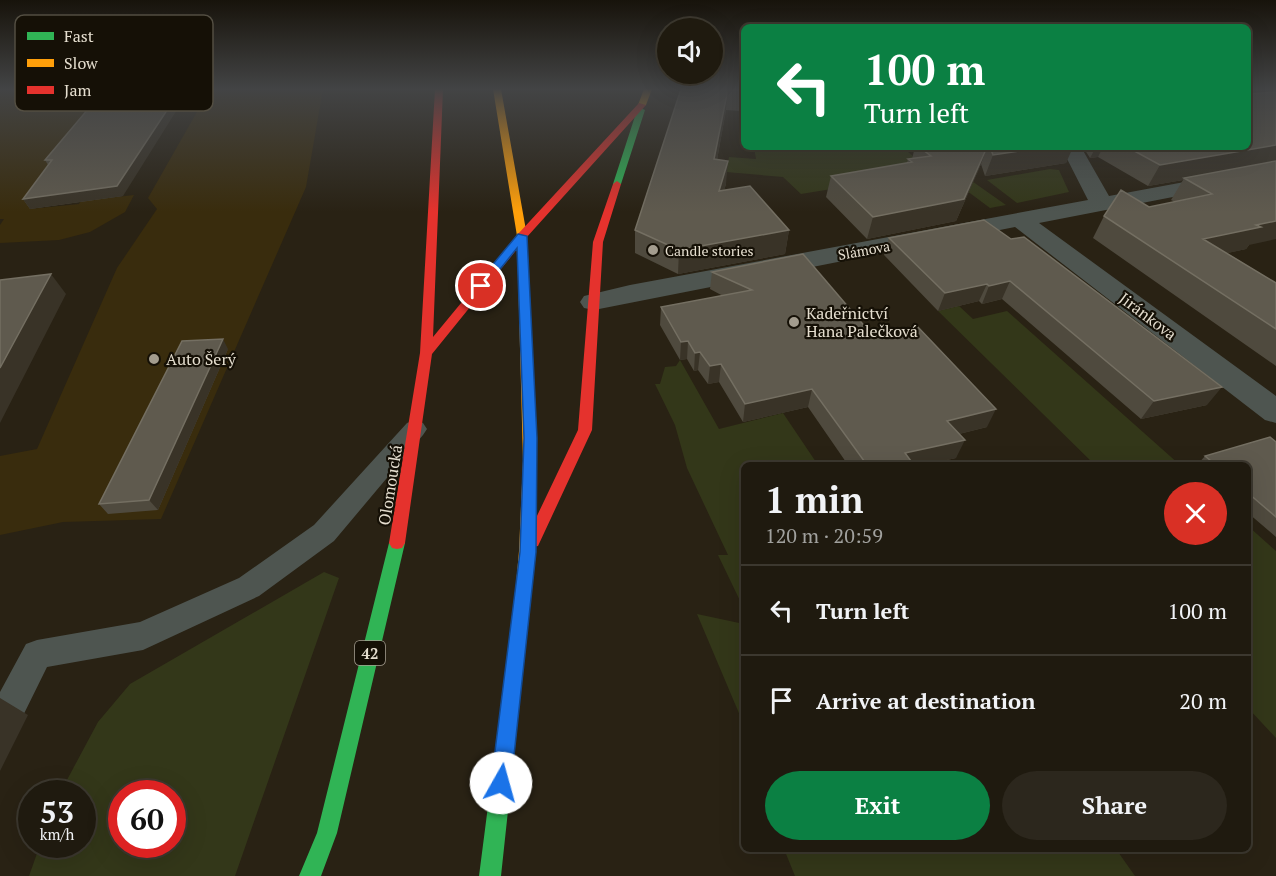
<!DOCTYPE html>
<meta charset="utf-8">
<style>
:root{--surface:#1f1a0f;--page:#2c271d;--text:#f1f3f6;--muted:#a1a19e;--line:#3c382f;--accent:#0b8043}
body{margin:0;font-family:"PT Serif",serif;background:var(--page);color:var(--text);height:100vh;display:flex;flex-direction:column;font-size:22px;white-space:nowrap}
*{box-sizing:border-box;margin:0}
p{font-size:20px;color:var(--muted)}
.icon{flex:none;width:33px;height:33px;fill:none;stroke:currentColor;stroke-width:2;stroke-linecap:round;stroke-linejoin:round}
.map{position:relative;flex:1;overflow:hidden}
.sheet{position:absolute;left:741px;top:462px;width:510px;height:390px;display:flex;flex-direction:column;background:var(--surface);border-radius:9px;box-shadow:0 6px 24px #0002,0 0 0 2px var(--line)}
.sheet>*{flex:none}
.hud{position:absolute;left:741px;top:24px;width:510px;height:126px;border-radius:9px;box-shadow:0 6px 24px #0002,0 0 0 2px var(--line);background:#0b8043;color:#fff;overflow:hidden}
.tools{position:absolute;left:657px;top:18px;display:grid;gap:12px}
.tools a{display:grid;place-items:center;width:66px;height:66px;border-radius:50%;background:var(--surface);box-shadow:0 6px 24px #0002,0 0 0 2px var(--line);font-size:30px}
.speed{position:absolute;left:18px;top:780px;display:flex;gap:12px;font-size:30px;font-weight:700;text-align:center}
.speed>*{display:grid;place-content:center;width:78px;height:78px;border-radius:50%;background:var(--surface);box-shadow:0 6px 24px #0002,0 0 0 2px var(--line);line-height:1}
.speed small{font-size:15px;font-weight:400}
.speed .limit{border:9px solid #d22;background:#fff;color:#111}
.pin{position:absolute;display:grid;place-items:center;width:51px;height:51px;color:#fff;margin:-26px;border:3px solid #fff;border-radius:50%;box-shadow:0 2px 6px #0007}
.me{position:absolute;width:66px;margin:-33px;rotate:7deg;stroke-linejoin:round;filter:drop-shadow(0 0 4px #0008)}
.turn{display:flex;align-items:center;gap:21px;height:126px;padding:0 24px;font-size:27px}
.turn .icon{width:78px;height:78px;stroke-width:2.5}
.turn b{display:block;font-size:42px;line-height:51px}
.round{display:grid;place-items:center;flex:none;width:63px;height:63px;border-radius:32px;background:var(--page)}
.head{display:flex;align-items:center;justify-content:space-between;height:102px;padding:0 24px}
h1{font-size:36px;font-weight:700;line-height:45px}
.cta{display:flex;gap:12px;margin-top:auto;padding:12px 24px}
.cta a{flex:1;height:69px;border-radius:36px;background:var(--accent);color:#fff;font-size:24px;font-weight:700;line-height:69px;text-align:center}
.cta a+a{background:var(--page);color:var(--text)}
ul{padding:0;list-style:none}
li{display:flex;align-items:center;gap:18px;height:90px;padding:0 24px;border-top:2px solid var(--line)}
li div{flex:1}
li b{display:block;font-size:22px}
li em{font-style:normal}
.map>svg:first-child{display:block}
.built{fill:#392c0d}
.green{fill:#333719;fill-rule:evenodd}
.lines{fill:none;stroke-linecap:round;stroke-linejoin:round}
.lane{fill:#4e5550;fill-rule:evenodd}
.street{fill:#4e5550;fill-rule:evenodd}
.fast{fill:#30b455;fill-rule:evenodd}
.slow{fill:#ff9f0a;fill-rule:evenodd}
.jam{fill:#e5322d;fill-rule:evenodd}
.wall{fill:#4f4a3e}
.shaded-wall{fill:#393327}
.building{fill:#5f5a4e;stroke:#746f62;stroke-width:1.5}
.route{fill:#1a73e8;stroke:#114b97;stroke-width:1.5}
.poi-dot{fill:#a39c8e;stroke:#151006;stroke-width:2}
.labels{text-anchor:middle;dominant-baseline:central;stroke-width:4.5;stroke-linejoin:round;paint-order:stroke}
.far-poi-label{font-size:14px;fill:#e5decf;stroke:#151006;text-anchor:start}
.far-street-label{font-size:14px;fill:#e5decf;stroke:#151006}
.shield{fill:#151006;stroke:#a7a093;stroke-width:1.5}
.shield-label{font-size:15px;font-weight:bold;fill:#e5decf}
.poi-label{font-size:16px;fill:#e5decf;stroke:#151006;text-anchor:start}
.street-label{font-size:16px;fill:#e5decf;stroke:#151006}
.key{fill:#151006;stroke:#534e42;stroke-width:1.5}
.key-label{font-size:16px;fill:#e5decf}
</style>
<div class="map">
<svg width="1276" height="876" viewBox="0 0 1276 876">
<rect width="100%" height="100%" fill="#292214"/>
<!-- built -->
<path class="built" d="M 0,89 L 190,89 L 141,166 L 53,176 L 30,209 L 79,204 L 88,187 L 108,198 L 134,195 L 125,212 L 90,232 L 59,240 L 0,243 L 0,225 L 4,219 L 0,219 Z
M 210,89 L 323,89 L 306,187 L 161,519 L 63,522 L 0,535 L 0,456 L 37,449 L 117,268 L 157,209 L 148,198 Z"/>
<!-- green -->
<path class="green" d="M 754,147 L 929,147 L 907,151 L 922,164 L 899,178 L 801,194 L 783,177 L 726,172 L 729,157 L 756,159 Z
M 1050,169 L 1059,170 L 1069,192 L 1017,203 L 987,180 Z
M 969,179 L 1006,205 L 990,208 L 955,182 Z
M 959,306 L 973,319 L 1007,311 L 1180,465 L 1095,465 L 938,311 Z
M 680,360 L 719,429 L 783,413 L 818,465 L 744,465 L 744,609 L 718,555 L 728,555 L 687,468 L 675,425 L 655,384 L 660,384 L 665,367 L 676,366 Z
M 1248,526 L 1276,551 L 1276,738 L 1248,708 Z
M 324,572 L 339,578 L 235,876 L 29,876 L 40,845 L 82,844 L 82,794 L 60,793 L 98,722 L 130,684 ZM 122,794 L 172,794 L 172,844 L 122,844 Z
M 697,614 L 744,624 L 744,725 Z
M 784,849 L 1116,849 L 1135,876 L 795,876 Z"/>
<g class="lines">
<!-- lane -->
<path class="lane" d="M 415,420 L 423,423 L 427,429 L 423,435 L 334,541 L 259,596 L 143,650 L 47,667 L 12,738 L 0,743 L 0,692 L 26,644 L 37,640 L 140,622 L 239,578 L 314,525 L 407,423 Z"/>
<!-- street -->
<path class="street" d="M 1061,147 L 1081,147 L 1109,196 L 1276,165 L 1276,177 L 1039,223 L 1276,396 L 1276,423 L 1265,420 L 1015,227 L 594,310 L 584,308 L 580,302 L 584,296 L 630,285 L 1088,200 Z"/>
<!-- fast -->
<path class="fast" d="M 641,108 L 645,110 L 621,184 L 614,186 L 613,184 L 637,110 Z
M 397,537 L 402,538 L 405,543 L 337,833 L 321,876 L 299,876 L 317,833 L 389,543 L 392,538 Z
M 523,589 L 529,591 L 531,596 L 501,876 L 479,876 L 515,596 L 517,591 Z"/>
<!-- slow -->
<path class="slow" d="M 493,89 L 501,89 L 527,236 L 537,461 L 535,551 L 531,596 L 529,601 L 523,603 L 517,601 L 515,596 L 519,551 L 523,461 L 517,236 Z
M 644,89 L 652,89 L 646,105 L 642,107 L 638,105 Z"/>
<!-- jam -->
<path class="jam" d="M 435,89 L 443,89 L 433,337 L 518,234 L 639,103 L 646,105 L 526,238 L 432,354 L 405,543 L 402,548 L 397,549 L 392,548 L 389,543 L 420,353 Z
M 617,181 L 621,184 L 603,242 L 592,430 L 538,546 L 533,547 L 528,546 L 525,541 L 578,430 L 593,242 L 613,184 Z"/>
</g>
<!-- wall -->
<path class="wall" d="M 105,89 L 123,196 L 30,209 L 23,199 L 48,165 L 45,160 Z
M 681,89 L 744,89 L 744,100 L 743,100 L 740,111 L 726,110 L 717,160 L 726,184 L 724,190 L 789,230 L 785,254 L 678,274 L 635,253 L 635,230 Z
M 915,147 L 1073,147 L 1066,163 L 985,176 L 981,164 L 956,221 L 867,239 L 826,197 L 831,176 L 907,163 L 908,159 L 912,159 Z
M 1083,147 L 1248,147 L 1249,245 L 1246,249 L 1227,253 L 1276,283 L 1276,366 L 1093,238 L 1104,216 L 1175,202 L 1171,200 L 1183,180 L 1148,186 L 1098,157 L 1090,158 Z
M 984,220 L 1207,405 L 1141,419 L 1002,299 L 982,304 L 979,301 L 938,311 L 884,255 L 889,238 Z
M 712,272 L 873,336 L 987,427 L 959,434 L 956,458 L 924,465 L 848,465 L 808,407 L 743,422 L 719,382 L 708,384 L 698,370 L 694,371 L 687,359 L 680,360 L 660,325 L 661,307 L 723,296 L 710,289 Z
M 228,349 L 158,510 L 108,514 L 99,504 Z
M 1276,442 L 1276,537 L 1248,513 L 1248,465 L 1197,465 L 1205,456 Z"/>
<!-- shaded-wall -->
<path class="shaded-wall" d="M 181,89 L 190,89 L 123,196 L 30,209 L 23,199 Z
M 728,89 L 726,110 L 713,182 L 714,159 Z
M 743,89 L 744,89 L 743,100 L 740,111 Z
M 1276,145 L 1276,164 L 1184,178 L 1183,180 L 1148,186 L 1160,165 Z
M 987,147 L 981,164 L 956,221 L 867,239 L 873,217 Z
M 1045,147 L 1073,147 L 1066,163 L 985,176 L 993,155 Z
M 1096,147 L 1103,147 L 1098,157 L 1090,158 Z
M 728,161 L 726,184 L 717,214 L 719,191 Z
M 1276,221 L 1276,239 L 1249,245 L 1246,249 L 1188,262 L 1203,239 L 1256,225 Z
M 789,230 L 785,254 L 678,274 L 679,250 Z
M 51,274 L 66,294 L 0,423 L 0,368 Z
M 1010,281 L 1002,299 L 982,304 L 989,286 Z
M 987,284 L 979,301 L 938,311 L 945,293 Z
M 223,339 L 228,349 L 158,510 L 149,500 Z
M 688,341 L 687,359 L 680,360 L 681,342 Z
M 700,352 L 698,370 L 694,371 L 695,353 Z
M 721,364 L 719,382 L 708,384 L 710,366 Z
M 1222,387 L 1207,405 L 1141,419 L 1154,401 Z
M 812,389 L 808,407 L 743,422 L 745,404 Z
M 996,409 L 987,427 L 939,439 L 947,421 Z
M 965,440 L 956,458 L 924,465 L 900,465 L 905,453 Z
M 0,698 L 28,715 L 0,771 Z"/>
<!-- building -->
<path class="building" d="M 105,89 L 181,89 L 117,186 L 23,199 L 52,160 L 45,160 Z
M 681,89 L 743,89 L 742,90 L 728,89 L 714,159 L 728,161 L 719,191 L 750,186 L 789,230 L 679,250 L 635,230 Z
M 1276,92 L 1276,145 L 1160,165 L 1127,147 L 1248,147 L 1248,94 Z
M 919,147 L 987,147 L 964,199 L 873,217 L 831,176 L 912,162 L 908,159 L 931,156 Z
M 990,147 L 1045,147 L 993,155 Z
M 1276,161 L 1276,221 L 1256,225 L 1261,227 L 1203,239 L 1276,283 L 1276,329 L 1104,216 L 1121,190 L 1149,207 L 1212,194 L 1184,178 Z
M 984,220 L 1011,239 L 1024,237 L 1222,387 L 1154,401 L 1010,281 L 989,286 L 987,284 L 945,293 L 889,238 Z
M 803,254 L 873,336 L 917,326 L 996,409 L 947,421 L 965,440 L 905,453 L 914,465 L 867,465 L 812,389 L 745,404 L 721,364 L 710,366 L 700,352 L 695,353 L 688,341 L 681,342 L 661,307 L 752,290 L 712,272 Z
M 51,274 L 0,368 L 0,280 Z
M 223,339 L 149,500 L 99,504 L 182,341 Z
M 1270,437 L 1276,442 L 1276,517 L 1248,493 L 1248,465 L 1216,465 L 1205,456 Z"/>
<!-- sky -->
<linearGradient id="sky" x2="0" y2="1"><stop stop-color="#17130b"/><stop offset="0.42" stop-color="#434445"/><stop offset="1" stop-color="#434445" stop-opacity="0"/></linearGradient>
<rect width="1276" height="212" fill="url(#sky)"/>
<!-- route -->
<path class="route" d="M 518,234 L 527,236 L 537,438 L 536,552 L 511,783 L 508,790 L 501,793 L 494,790 L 491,783 L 520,552 L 524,438 L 517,248 L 485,288 L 475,286 Z"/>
<!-- markers -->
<g class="poi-dot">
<circle cx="653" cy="250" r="6"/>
<circle cx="794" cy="322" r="6"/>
<circle cx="154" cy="359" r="6"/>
</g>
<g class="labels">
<!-- far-poi labels -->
<g class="far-poi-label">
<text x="665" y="250">Candle stories</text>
</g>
<!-- far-street labels -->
<g class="far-street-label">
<text transform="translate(864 250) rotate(-10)">Slámova</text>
</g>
<!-- shield labels -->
<rect class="shield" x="355" y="641" width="30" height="24" rx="4.5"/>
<g class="shield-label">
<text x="370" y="653">42</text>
</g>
<!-- poi labels -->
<g class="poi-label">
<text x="806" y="313">Kadeřnictví<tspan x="806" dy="18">Hana Palečková</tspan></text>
<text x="166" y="359">Auto Šerý</text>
</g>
<!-- street labels -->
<g class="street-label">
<text transform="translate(1148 316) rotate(37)">Jiránkova</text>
<text transform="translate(390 485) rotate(-81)">Olomoucká</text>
</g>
</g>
<!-- legend -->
<rect x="15" y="15" width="198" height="96" rx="9" class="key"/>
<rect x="27" y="32" width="27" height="8" fill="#30b455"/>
<rect x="27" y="59" width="27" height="8" fill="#ff9f0a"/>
<rect x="27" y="86" width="27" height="8" fill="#e5322d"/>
<g class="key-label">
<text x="64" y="42">Fast</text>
<text x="64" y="69">Slow</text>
<text x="64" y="96">Jam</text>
</g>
</svg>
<div class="tools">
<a><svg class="icon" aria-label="sound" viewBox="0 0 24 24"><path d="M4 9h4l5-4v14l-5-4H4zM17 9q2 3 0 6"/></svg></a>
</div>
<div class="speed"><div>53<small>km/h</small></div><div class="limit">60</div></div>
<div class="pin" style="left:481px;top:286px;background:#d93025"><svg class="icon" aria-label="arrive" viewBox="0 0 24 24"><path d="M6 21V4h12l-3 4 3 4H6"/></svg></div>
<svg class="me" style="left:501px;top:783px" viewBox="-20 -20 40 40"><circle r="19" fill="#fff"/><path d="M0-13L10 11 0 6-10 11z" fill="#1a73e8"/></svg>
<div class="hud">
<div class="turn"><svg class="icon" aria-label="left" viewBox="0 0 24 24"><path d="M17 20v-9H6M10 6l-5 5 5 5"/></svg><div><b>100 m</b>Turn left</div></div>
</div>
<section class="sheet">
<div class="head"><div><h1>1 min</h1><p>120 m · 20:59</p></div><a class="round" style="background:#d93025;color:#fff"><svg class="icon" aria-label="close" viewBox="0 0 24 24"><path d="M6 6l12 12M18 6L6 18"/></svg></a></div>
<ul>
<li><svg class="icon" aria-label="left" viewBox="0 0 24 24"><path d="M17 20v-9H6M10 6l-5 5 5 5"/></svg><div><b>Turn left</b></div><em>100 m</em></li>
<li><svg class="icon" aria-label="arrive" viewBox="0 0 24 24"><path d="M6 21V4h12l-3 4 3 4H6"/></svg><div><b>Arrive at destination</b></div><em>20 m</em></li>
</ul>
<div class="cta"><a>Exit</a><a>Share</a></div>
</section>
</div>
